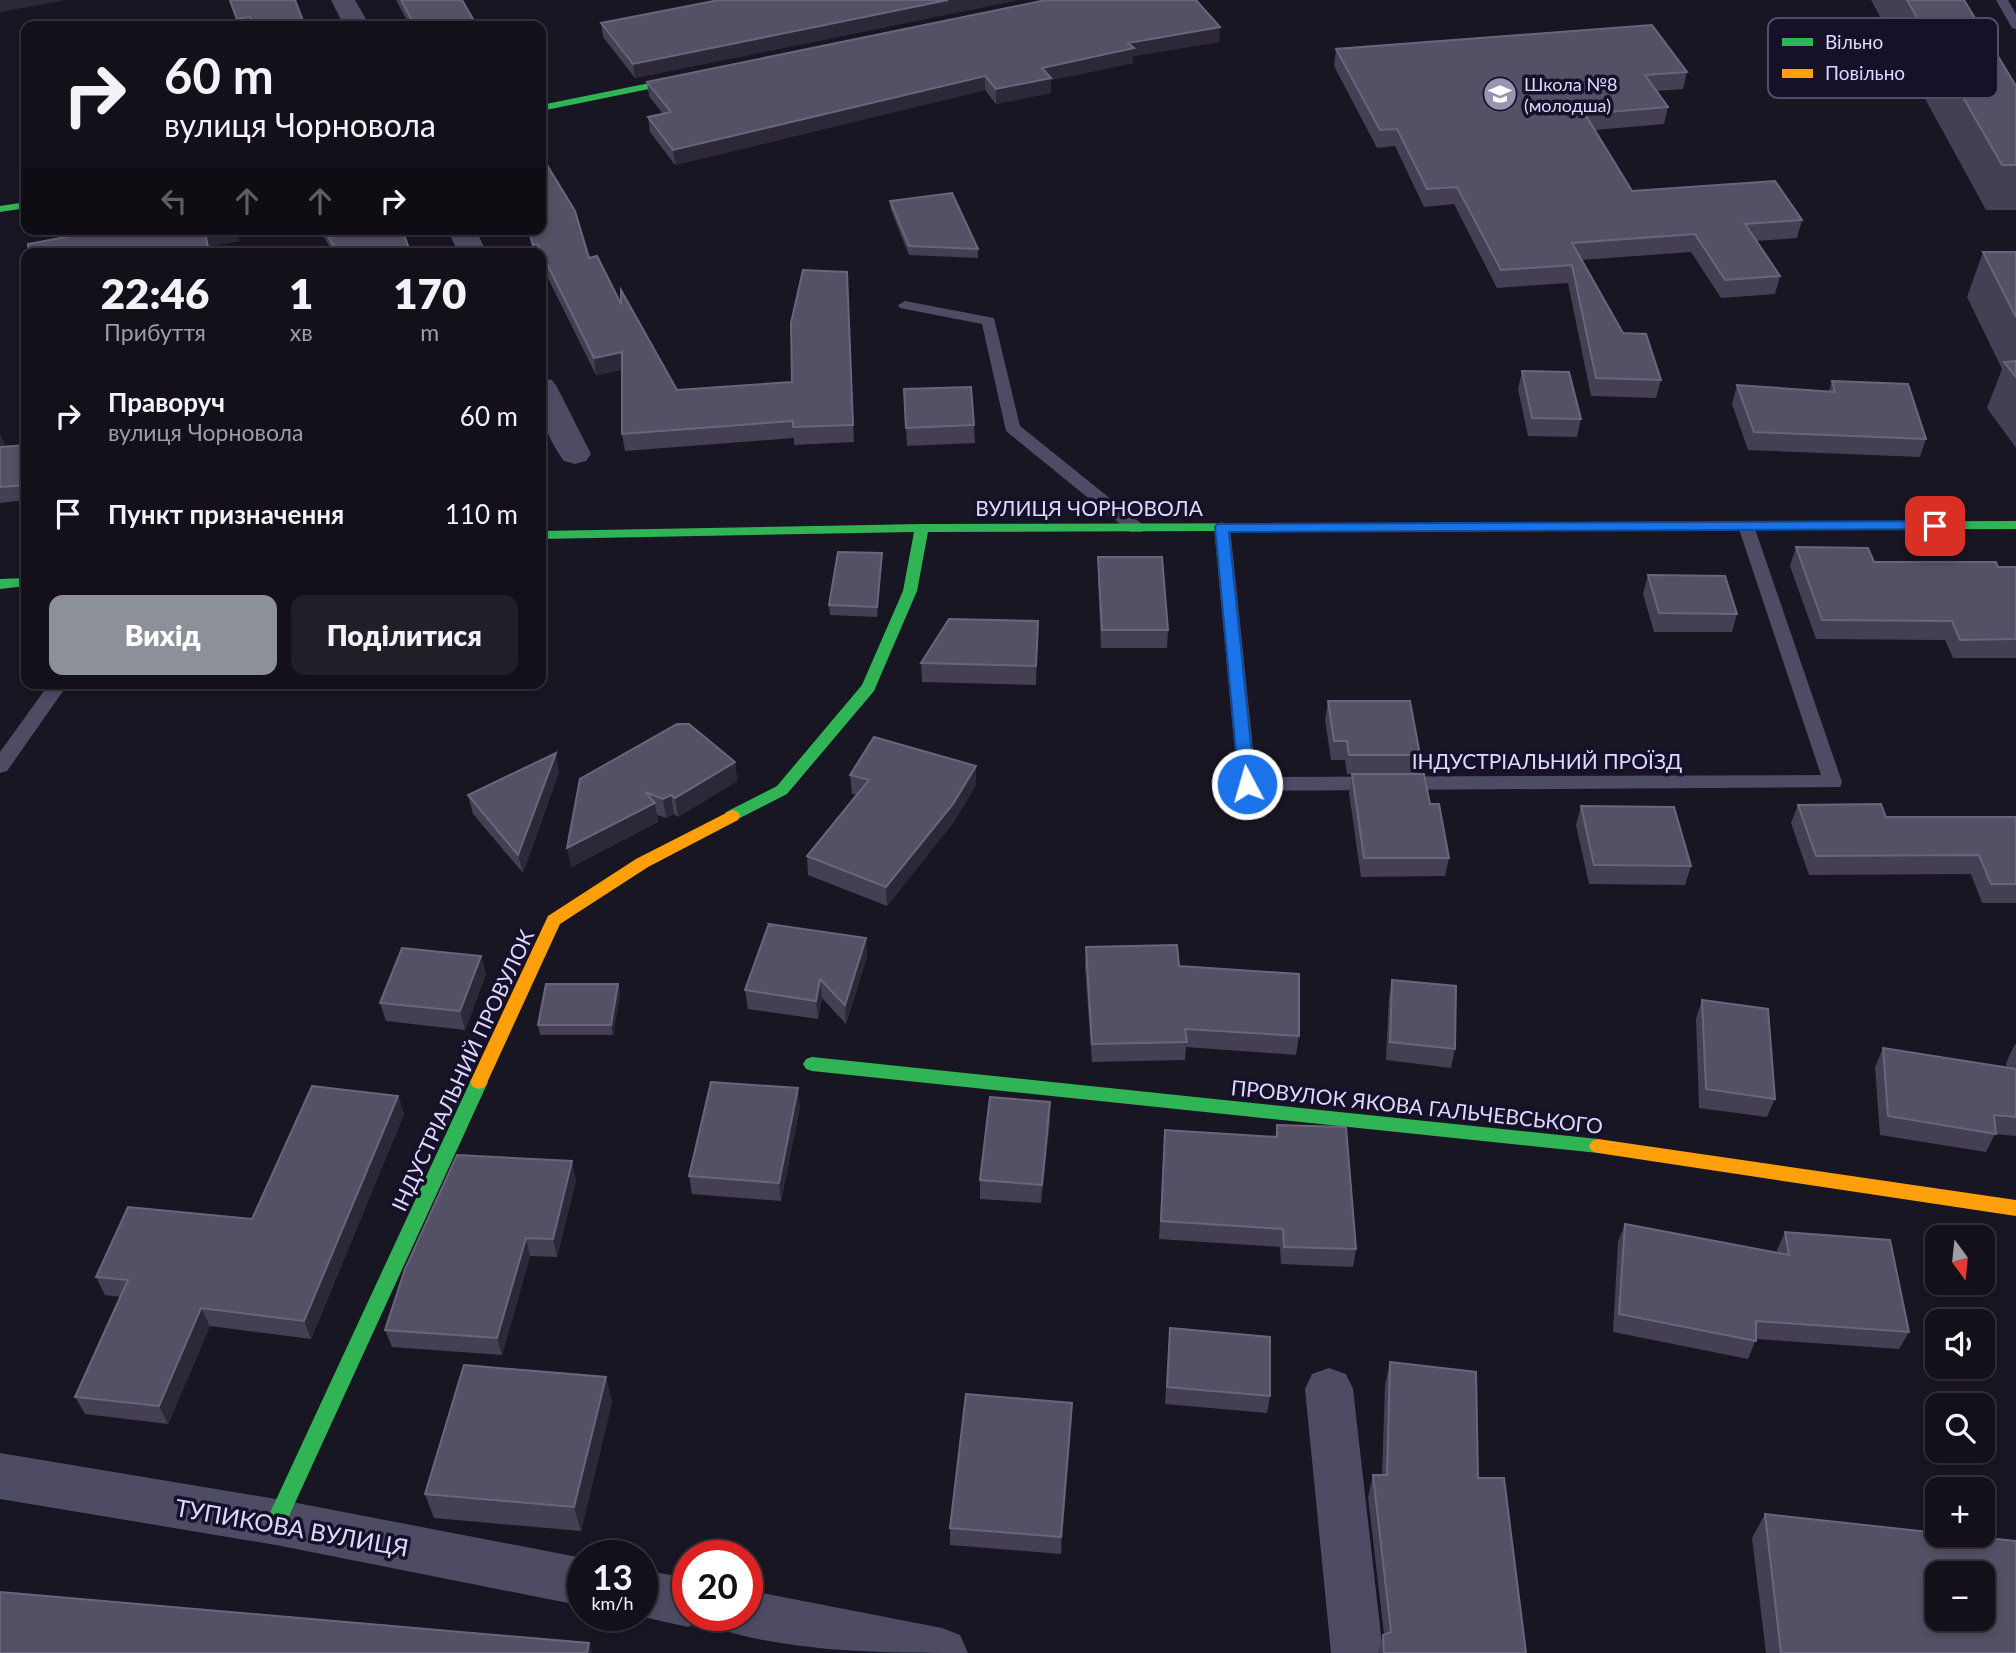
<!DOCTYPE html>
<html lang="uk">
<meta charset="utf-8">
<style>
:root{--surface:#13101a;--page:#201e27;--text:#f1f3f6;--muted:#9d9da2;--line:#323039;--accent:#8c9099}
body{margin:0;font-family:Lato,sans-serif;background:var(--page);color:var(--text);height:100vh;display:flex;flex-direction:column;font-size:26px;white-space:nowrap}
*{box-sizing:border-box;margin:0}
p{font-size:23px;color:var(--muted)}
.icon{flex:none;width:38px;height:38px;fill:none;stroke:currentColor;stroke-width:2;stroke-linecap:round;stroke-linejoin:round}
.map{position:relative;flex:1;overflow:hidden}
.side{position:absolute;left:21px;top:248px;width:525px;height:441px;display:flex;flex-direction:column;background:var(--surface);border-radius:14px;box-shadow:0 4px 10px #0003,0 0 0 2px var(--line)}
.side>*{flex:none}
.top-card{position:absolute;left:21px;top:21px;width:525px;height:214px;border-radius:14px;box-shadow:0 4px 10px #0003,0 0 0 2px var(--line);background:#13101a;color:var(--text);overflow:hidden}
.needle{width:46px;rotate:165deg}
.tools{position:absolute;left:1925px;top:1225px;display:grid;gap:14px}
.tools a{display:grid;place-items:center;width:70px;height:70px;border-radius:14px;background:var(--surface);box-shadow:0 4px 10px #0003,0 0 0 2px var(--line);font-size:35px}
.speed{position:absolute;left:567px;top:1540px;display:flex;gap:14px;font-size:35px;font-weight:700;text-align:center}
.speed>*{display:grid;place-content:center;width:91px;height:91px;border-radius:50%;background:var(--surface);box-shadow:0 4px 10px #0003,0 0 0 2px var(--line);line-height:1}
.speed small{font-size:18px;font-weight:400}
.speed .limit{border:10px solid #d22;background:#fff;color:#111}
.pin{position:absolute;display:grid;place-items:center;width:60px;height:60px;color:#fff;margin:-30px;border-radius:14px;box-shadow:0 4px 10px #0006}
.me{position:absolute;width:77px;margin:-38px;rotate:354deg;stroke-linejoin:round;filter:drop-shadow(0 0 5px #0008)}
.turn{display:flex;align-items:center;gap:24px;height:147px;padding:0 28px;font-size:32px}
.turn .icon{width:91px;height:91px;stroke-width:2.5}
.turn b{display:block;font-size:49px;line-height:60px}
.lanes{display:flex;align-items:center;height:66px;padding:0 28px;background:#0003;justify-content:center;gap:35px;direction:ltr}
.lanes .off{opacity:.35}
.eta{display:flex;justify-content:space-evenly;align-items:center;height:119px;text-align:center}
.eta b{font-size:42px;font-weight:800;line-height:49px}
.button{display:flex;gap:14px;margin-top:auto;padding:14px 28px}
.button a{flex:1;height:80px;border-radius:14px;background:var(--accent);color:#fff;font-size:28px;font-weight:800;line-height:80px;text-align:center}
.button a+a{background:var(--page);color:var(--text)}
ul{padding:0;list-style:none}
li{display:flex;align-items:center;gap:21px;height:98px;padding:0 28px}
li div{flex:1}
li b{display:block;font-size:26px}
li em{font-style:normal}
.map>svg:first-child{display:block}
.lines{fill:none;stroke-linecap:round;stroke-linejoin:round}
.lane{fill:#4e4b64;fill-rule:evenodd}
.street{fill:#4e4b64;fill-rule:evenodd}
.fast{fill:#30b455;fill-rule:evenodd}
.slow{fill:#ff9f0a;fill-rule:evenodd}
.wall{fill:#443f52}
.shaded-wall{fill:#2c2837}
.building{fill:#545065;stroke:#6a657d;stroke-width:2;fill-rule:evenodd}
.route{fill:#1a73e8;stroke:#114b97;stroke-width:2}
.labels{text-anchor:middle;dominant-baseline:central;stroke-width:7;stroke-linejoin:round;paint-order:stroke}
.far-poi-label{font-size:18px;fill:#dfd8ff;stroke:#161029;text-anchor:start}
.street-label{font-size:21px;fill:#dfd8ff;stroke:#161029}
.near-street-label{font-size:24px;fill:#dfd8ff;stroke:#161029}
.key{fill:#161029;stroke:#524c69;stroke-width:2}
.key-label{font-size:19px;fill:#dfd8ff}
</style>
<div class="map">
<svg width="2016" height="1653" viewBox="0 0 2016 1653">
<rect width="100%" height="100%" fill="#191623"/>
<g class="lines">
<!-- lane -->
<path class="lane" d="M 1996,0 L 2008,0 L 2016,14 L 2016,29 L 2012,28 Z
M 905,301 L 994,318 L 1020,426 L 1142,524 L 1144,528 L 1142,532 L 1130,532 L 1006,431 L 982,324 L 900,308 L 898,305 Z
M 1746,521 L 1754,526 L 1842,782 L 1840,787 L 1247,791 L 1240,789 L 1238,784 L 1214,527 L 1222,522 L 1230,527 L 1256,777 L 1821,775 L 1738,526 Z
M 49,684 L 68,684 L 7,771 L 0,773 L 0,752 Z"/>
<!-- street -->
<path class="street" d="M 331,0 L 355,0 L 370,26 L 344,26 Z
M 447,229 L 475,229 L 488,254 L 459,254 Z
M 541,378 L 552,380 L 557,387 L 591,454 L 586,461 L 575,464 L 564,461 C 543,431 539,413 541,378 Z
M 1329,1368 L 1346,1374 L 1353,1389 L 1383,1653 L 1331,1653 L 1305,1389 L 1312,1374 Z
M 0,1453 L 276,1499 L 583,1558 L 583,1606 L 276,1545 L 0,1499 Z
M 642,1570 L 688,1578 L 688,1615 L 708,1615 L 706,1620 L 688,1627 L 634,1615 L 642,1615 Z
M 747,1590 L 942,1628 L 960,1635 L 968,1653 C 889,1653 804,1653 729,1632 L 721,1615 L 747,1615 Z"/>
<!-- fast -->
<path class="fast" d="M 699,73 L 704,76 L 703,78 L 541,111 L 541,105 Z
M 26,202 L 26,208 L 0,212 L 0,206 Z
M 2016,521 L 2016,529 L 1734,530 L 1727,526 L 1734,522 Z
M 1450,523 L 1457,527 L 1455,530 L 928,532 L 917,591 L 874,691 L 787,794 L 732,822 L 726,820 L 724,816 L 726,812 L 777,786 L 862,685 L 903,591 L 914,532 L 541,539 L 541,531 L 922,524 Z
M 26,578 L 26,586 L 0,589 L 0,579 Z
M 812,1057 L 1598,1139 L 1604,1141 L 1607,1146 L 1604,1151 L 1598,1153 L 812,1071 L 806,1069 L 803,1064 L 806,1059 Z
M 479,1075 L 485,1077 L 488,1082 L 283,1529 L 276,1532 L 269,1529 L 266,1522 L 269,1515 L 470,1082 L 473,1077 Z"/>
<!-- slow -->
<path class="slow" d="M 1734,522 L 1739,523 L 1741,526 L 1739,529 L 1450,531 L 1443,527 L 1450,523 Z
M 732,810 L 738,812 L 740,816 L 738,820 L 648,867 L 560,924 L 485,1087 L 479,1089 L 473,1087 L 470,1082 L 548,916 L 636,859 Z
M 1598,1139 L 2016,1200 L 2016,1216 L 1598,1153 L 1592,1151 L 1589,1146 L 1592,1141 Z"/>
</g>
<!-- wall -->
<path class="wall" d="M 229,0 L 295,0 L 305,26 L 238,26 Z
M 396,0 L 462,0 L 477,26 L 410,26 Z
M 719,0 L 1018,0 L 635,78 L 603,37 L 601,23 Z
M 1871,0 L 1964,0 L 2016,86 L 2016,210 L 1986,210 Z
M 1219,42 L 1133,56 L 1133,63 L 1051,80 L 1051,93 L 996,104 L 985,90 L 675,165 L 650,132 L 648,117 L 663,114 L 649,96 L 647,82 Z
M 1336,49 L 1687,72 L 1683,89 L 1657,91 L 1668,107 L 1664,124 L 1595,130 L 1632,191 L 1802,220 L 1797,238 L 1756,241 L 1780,276 L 1775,294 L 1721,298 L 1691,252 L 1581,260 L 1623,333 L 1661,380 L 1656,398 L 1591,396 L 1568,283 L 1497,288 L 1454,204 L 1424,207 L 1395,146 L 1377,148 L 1334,66 Z
M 890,201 L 978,249 L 978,258 L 909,255 L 891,210 Z
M 319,229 L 402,229 L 411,254 L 334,254 Z
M 527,229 L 541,229 L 589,258 L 621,304 L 677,390 L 792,382 L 847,272 L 854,442 L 794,445 L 794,438 L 625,451 L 622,434 L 622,370 L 596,375 L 541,264 L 541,254 L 534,254 Z
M 1983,252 L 2016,252 L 2016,448 L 1987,408 L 2002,369 L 1967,297 Z
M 1522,371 L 1581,419 L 1577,437 L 1528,436 L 1518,389 Z
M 1832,381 L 1926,439 L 1920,457 L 1748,450 L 1732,404 L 1737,385 L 1829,391 Z
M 904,389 L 974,425 L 975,443 L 907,446 Z
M 0,434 L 5,447 L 26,445 L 26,500 L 0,503 Z
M 1796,547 L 1874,562 L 2016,567 L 2016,658 L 1953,658 L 1945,640 L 1816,639 L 1790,566 Z
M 1098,557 L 1168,630 L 1167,648 L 1101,648 L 1098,576 Z
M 882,562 L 877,617 L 830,615 L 829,605 Z
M 1648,575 L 1737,614 L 1732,632 L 1654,632 L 1643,594 Z
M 1038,621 L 1036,685 L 922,682 L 921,663 Z
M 1328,701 L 1420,755 L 1417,774 L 1430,804 L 1449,858 L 1445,876 L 1361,877 L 1349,793 L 1352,774 L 1376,774 L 1347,774 L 1345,760 L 1331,760 L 1325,720 Z
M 735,762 L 737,781 L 678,817 L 674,814 L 666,818 L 657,815 L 658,822 L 571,867 L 580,779 Z
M 559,772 L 523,873 L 473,814 L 468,795 Z
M 850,775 L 976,785 L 953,823 L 887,906 L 808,875 L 807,856 L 856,795 L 852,794 Z
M 1798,805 L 1886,817 L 2016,817 L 2016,903 L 1982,903 L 1971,874 L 1809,875 L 1791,823 Z
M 1581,806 L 1691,866 L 1685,885 L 1589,884 L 1576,825 Z
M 769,924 L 866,938 L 867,957 L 846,1024 L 822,998 L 818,1019 L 748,1009 L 745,990 L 769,926 Z
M 1086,947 L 1179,966 L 1299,1036 L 1296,1055 L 1186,1047 L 1185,1060 L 1092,1062 L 1085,966 Z
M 481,956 L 486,974 L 465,1030 L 386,1021 L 380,1003 Z
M 1392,980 L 1455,1049 L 1451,1068 L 1386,1060 L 1389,998 Z
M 618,984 L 620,993 L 613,1035 L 540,1035 L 538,1025 Z
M 1702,1000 L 1775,1099 L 1767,1117 L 1699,1108 L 1696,1019 Z
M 2015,1044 L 2016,1044 L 2016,1136 L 1995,1134 L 1986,1152 L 1880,1135 L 1875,1067 L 1883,1048 L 2007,1067 L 2006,1063 Z
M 398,1096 L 404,1114 L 311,1339 L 210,1326 L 168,1424 L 85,1414 L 75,1397 L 121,1297 L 105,1295 L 96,1277 L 252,1219 Z
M 1050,1102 L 1050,1121 L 1041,1203 L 980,1199 L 980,1180 Z
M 800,1107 L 781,1201 L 692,1194 L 689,1176 Z
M 1277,1125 L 1356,1249 L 1353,1267 L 1281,1264 L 1280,1247 L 1159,1239 L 1165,1130 L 1275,1137 Z
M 576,1180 L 557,1257 L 530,1256 L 502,1355 L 392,1347 L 385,1330 Z
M 1625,1224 L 1777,1253 L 1777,1250 L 1785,1232 L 1909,1332 L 1899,1349 L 1756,1339 L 1748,1359 L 1613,1332 L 1618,1242 Z
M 1170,1328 L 1270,1396 L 1267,1413 L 1165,1404 Z
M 1390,1362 L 1478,1478 L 1526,1653 L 1384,1634 L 1368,1497 L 1373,1475 L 1382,1475 L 1385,1385 Z
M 606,1377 L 612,1402 L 581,1531 L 434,1518 L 425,1494 Z
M 1072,1403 L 1061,1554 L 950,1545 L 950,1528 Z
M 1765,1514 L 2016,1653 L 1766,1653 L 1752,1538 Z
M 1383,1635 L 1384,1653 L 1378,1653 Z"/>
<!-- shaded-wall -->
<path class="shaded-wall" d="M 0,0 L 67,0 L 0,12 Z
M 948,0 L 1018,0 L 635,78 L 633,64 Z
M 250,17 L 252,26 L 238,26 L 237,19 Z
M 1220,27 L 1219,42 L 1133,56 L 1133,63 L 1051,80 L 1051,93 L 996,104 L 996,89 L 1042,68 L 1128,43 Z
M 985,76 L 985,90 L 675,165 L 673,150 Z
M 237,229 L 240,241 L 209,247 L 210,254 L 204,230 Z
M 537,244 L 538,254 L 535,254 L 533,245 Z
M 622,352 L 624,369 L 596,375 L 594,358 Z
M 0,434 L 6,449 L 0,460 Z
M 882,553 L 882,562 L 877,617 L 877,607 Z
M 556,753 L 559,772 L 523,873 L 518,855 Z
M 735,762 L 737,781 L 678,817 L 675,798 Z
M 976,766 L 976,785 L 953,823 L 887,906 L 886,887 Z
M 671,795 L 674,814 L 666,818 L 663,799 Z
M 655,803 L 658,822 L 571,867 L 567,848 Z
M 866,938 L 867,957 L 846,1024 L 845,1005 Z
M 481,956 L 486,974 L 465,1030 L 460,1011 Z
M 820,979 L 822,998 L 818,1019 L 816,1001 Z
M 618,984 L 620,993 L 613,1035 L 611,1025 Z
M 798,1088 L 800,1107 L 781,1201 L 779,1183 Z
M 398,1096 L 404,1114 L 311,1339 L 304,1321 Z
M 1050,1102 L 1050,1121 L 1041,1203 L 1042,1185 Z
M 572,1161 L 576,1180 L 557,1257 L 553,1239 Z
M 526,1238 L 530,1256 L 502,1355 L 497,1338 Z
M 201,1308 L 210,1326 L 168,1424 L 159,1406 Z
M 606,1377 L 612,1402 L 581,1531 L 574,1507 Z
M 1072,1403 L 1072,1420 L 1061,1554 L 1061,1537 Z
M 589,1643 L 592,1653 L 587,1653 Z"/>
<!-- building -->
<path class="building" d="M 230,0 L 295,0 L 305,26 L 253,26 L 250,17 L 237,19 Z
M 401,0 L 462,0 L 477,26 L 415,26 Z
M 719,0 L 948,0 L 633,64 L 601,23 Z
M 1046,0 L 1196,0 L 1220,27 L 1128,43 L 1134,48 L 1042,68 L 1051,78 L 996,89 L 985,76 L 673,150 L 648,117 L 671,112 L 647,82 Z
M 1907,0 L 1964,0 L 2016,86 L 2016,165 L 2002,165 Z
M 1652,25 L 1687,72 L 1645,75 L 1668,107 L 1585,114 L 1632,191 L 1775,181 L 1802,220 L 1745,224 L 1780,276 L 1725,280 L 1695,234 L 1572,243 L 1623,333 L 1646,334 L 1661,380 L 1596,378 L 1572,265 L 1501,270 L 1457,187 L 1427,189 L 1397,129 L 1380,130 L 1336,49 Z
M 541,155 L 575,211 L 589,258 L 597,256 L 621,304 L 621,290 L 677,390 L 792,382 L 791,323 L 803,270 L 847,272 L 853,425 L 793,427 L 793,421 L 622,434 L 622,352 L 594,358 L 537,244 L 533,245 L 529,229 L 541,229 Z
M 952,193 L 978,249 L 909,246 L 890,201 Z
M 108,229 L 205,229 L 204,230 L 210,254 L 29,254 L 28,244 Z
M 324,229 L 402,229 L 411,254 L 338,254 Z
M 1983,252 L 2016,252 L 2016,317 Z
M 2016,361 L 2016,377 L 2004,362 Z
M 1522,371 L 1569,372 L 1581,419 L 1532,418 Z
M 1832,381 L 1908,384 L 1926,439 L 1754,432 L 1737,385 L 1835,392 Z
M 971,387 L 974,425 L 906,428 L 904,389 Z
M 26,445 L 26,485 L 0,487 L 0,447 Z
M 1796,547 L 1868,548 L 1874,562 L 1996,562 L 1998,567 L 2016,567 L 2016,639 L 1960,640 L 1952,621 L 1822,620 Z
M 838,552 L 882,553 L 877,607 L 829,605 Z
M 1098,557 L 1162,557 L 1168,630 L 1102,630 Z
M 1648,575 L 1725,576 L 1737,614 L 1659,613 Z
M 949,619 L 1038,621 L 1036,666 L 921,663 Z
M 1328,701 L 1410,701 L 1420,755 L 1349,755 L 1347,741 L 1334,741 Z
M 677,724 L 689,724 L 735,762 L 675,798 L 671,795 L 663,799 L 645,792 L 655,803 L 567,848 L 580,779 Z
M 874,737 L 976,766 L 953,804 L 886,887 L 807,856 L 869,780 L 850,775 Z
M 556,753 L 518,855 L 468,795 Z
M 1352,774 L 1424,774 L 1430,804 L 1439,804 L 1449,858 L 1364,858 Z
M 1881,804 L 1886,817 L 2016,817 L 2016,884 L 1991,884 L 1979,855 L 1816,856 L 1798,805 Z
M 1581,806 L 1674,807 L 1691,866 L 1594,865 Z
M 769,924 L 866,938 L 845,1005 L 820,979 L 816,1001 L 745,990 L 768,926 L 771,926 Z
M 1177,945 L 1179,966 L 1299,974 L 1299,1036 L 1185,1029 L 1187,1042 L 1092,1044 L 1086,947 Z
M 402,948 L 481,956 L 460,1011 L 380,1003 Z
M 1392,980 L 1456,986 L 1455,1049 L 1390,1042 Z
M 546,984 L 618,984 L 611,1025 L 538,1025 Z
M 1702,1000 L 1768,1009 L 1775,1099 L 1706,1089 Z
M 1883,1048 L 2016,1069 L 2016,1117 L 1994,1115 L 1996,1134 L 1888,1116 Z
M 711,1082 L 798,1088 L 779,1183 L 689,1176 Z
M 312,1086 L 398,1096 L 304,1321 L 201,1308 L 159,1406 L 75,1397 L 128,1280 L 96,1277 L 128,1207 L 252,1219 Z
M 990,1097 L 1050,1102 L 1042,1185 L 980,1180 Z
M 1277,1125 L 1346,1127 L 1356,1249 L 1284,1247 L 1283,1229 L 1161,1221 L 1165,1130 L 1277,1137 Z
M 457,1155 L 572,1161 L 553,1239 L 526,1238 L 497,1338 L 385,1330 L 405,1269 Z
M 1625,1224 L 1789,1255 L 1785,1232 L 1890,1240 L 1909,1332 L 1756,1321 L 1756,1341 L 1619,1314 Z
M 1170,1328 L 1270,1337 L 1270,1396 L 1167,1387 Z
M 1390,1362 L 1476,1372 L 1478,1478 L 1504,1478 L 1526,1653 L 1384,1653 L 1383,1635 L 1391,1632 L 1373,1475 L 1387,1475 Z
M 464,1365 L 606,1377 L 574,1507 L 425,1494 Z
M 966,1394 L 1072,1403 L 1061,1537 L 950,1528 Z
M 1765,1514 L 1937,1533 L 1937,1535 L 1958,1535 L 2016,1541 L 2016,1653 L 1781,1653 ZM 1937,1573 L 1983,1573 L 1983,1619 L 1937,1619 Z
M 0,1592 L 589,1643 L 587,1653 L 0,1653 Z"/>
<!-- route -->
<path class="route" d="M 1935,521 L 1940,522 L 1940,529 L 1229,532 L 1255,784 L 1247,790 L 1239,784 L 1215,527 L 1217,524 Z"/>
<!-- icons -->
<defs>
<g id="school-disc" transform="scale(1.75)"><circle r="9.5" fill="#9a94b2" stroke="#161029"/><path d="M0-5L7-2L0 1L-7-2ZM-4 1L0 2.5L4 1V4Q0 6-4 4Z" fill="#fff"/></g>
</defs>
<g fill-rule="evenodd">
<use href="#school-disc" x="1500" y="94"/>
</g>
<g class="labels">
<!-- far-poi labels -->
<g class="far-poi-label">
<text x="1524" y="84">Школа №8<tspan x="1524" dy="21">(молодша)</tspan></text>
</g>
<!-- street labels -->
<g class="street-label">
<text x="1089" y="507">ВУЛИЦЯ ЧОРНОВОЛА</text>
<text x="1547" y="760">ІНДУСТРІАЛЬНИЙ ПРОЇЗД</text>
<text transform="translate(462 1070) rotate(-65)">ІНДУСТРІАЛЬНИЙ ПРОВУЛОК</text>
<text transform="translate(1417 1106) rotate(6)">ПРОВУЛОК ЯКОВА ГАЛЬЧЕВСЬКОГО</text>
</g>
<!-- near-street labels -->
<g class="near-street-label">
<text transform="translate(292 1527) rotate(10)">ТУПИКОВА ВУЛИЦЯ</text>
</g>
</g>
<!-- legend -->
<rect x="1768" y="18" width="230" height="80" rx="10" class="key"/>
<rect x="1782" y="38" width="31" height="8" fill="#30b455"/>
<rect x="1782" y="69" width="31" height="9" fill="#ff9f0a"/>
<g class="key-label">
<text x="1825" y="49">Вільно</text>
<text x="1825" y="80">Повільно</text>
</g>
</svg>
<div class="tools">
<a><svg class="needle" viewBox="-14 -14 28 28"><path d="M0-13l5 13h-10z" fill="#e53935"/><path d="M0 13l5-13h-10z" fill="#9d9da2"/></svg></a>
<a><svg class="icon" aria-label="sound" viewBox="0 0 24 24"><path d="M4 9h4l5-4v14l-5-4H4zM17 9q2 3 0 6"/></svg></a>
<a><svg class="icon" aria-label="search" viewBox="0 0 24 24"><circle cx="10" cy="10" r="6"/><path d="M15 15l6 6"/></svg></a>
<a>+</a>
<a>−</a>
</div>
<div class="speed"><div>13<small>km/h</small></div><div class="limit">20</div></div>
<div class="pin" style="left:1935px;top:526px;background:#d93025"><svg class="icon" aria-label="arrive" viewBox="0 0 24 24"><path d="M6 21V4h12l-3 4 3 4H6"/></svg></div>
<svg class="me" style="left:1247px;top:784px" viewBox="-20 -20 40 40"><circle r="17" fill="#1a73e8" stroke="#fff" stroke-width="3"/><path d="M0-11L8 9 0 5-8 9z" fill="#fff"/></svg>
<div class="top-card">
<div class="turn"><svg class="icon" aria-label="right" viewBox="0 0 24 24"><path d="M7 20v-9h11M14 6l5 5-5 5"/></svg><div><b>60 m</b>вулиця Чорновола</div></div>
<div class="lanes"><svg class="icon off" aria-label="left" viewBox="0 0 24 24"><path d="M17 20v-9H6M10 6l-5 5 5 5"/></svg><svg class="icon off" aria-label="ahead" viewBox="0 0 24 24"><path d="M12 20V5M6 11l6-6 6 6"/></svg><svg class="icon off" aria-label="ahead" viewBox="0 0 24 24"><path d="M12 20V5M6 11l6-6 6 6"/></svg><svg class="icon" aria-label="right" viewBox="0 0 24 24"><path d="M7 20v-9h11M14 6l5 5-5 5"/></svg></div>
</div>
<section class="side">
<div class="eta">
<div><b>22:46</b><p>Прибуття</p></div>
<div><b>1</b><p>хв</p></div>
<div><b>170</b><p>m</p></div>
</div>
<ul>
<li><svg class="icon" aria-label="right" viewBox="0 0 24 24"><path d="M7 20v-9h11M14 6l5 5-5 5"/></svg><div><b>Праворуч</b><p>вулиця Чорновола</p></div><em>60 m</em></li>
<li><svg class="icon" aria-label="arrive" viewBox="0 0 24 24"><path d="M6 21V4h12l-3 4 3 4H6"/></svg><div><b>Пункт призначення</b></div><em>110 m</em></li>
</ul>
<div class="button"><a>Вихід</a><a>Поділитися</a></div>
</section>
</div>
